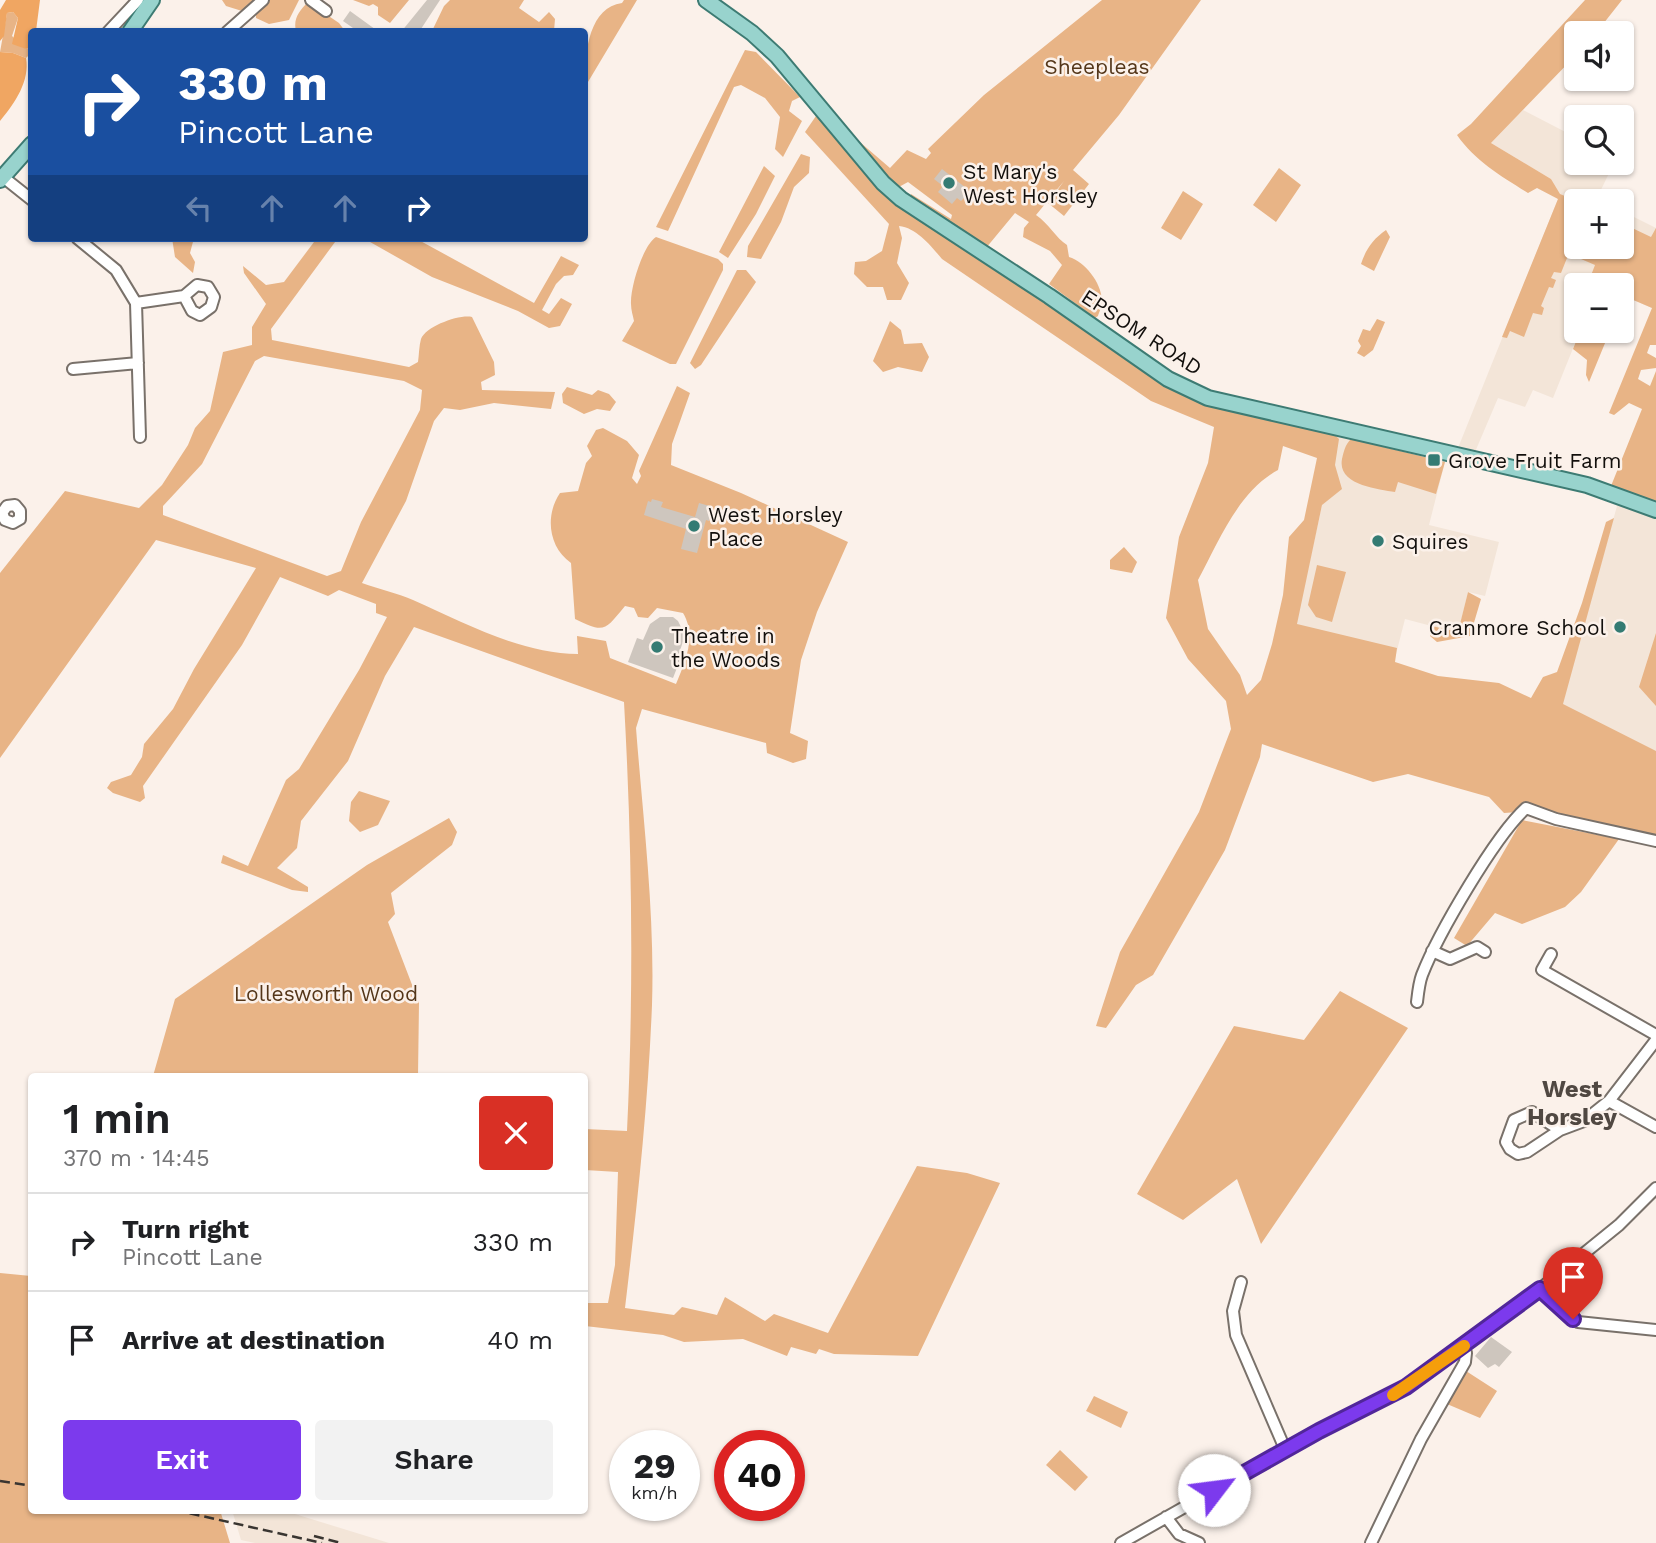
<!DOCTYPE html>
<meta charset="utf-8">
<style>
:root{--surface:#fff;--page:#f2f2f2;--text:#202124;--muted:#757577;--line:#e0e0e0;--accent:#7c3aed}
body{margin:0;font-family:"Work Sans",sans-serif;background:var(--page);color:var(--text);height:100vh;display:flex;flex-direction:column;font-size:26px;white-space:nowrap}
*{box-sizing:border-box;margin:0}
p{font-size:23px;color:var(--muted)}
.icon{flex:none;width:38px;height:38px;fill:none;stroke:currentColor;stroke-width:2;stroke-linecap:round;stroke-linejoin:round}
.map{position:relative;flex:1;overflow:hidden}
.details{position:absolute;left:28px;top:1073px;width:560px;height:441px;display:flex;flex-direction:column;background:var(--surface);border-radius:7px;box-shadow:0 2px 5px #0004}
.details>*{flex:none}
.banner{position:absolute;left:28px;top:28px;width:560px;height:214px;border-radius:7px;box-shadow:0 2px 5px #0004;background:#1a4fa0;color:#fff;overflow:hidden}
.controls{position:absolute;left:1564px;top:21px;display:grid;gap:14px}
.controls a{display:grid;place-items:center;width:70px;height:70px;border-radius:7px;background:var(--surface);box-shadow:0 2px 5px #0004;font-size:35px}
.speed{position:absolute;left:609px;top:1430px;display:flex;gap:14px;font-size:35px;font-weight:700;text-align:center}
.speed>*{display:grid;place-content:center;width:91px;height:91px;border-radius:50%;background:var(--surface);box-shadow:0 2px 5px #0004;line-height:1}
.speed small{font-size:18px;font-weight:400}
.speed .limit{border:10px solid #d22;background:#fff;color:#111}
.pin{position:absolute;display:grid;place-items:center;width:60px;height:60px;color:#fff;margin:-72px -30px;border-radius:50% 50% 50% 0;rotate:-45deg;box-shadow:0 0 7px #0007}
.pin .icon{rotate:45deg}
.me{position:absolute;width:77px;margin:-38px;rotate:60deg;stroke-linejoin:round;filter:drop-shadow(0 0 5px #0008)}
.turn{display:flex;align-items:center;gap:24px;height:147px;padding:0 35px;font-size:32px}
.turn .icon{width:91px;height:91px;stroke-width:2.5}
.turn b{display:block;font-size:49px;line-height:60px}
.lanes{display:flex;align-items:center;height:66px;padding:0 35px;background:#0003;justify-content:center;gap:35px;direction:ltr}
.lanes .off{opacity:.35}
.round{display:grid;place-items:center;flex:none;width:74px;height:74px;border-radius:7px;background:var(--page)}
.headline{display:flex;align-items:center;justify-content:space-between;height:119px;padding:0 35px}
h1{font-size:42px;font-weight:600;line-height:52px}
.primary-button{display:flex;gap:14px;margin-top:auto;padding:14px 35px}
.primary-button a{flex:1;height:80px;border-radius:7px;background:var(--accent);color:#fff;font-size:28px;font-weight:600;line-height:80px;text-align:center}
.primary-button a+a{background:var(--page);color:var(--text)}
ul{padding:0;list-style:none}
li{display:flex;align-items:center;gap:21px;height:98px;padding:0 35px;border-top:2px solid var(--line)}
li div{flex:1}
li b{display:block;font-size:26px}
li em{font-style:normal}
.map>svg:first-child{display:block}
.built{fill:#f3e5d8}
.green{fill:#e8b486;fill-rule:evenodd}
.water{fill:#f0a662}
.building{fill:#cec6be}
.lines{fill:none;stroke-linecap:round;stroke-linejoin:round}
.minor-casing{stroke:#79716a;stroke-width:14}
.major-casing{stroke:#3d7b73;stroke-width:18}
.minor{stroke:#fff;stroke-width:10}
.major{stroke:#98d3cd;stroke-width:14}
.rail{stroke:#393531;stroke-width:2.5;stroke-dasharray:10 5;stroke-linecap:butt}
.route-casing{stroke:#51269a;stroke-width:18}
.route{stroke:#7c3aed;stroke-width:12}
.slow{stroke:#f59e0b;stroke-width:12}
.poi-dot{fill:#347b73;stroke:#fbf1ea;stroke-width:2.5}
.labels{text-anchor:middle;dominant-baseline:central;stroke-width:5;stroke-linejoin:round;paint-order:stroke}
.park-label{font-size:21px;fill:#543619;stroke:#fbf1ea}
.poi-label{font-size:21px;fill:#120f0c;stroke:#fbf1ea;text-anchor:start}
.street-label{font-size:21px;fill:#120f0c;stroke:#fbf1ea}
.quarter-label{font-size:24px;font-weight:bold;fill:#504842;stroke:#fbf1ea}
</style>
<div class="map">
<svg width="1656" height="1543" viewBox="0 0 1656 1543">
<rect width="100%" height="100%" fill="#fbf1ea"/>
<!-- built -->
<path class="built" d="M 1523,110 L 1577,138 L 1577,163 L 1614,163 L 1597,198 L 1601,201 L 1577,201 L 1577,247 L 1622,247 L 1622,211 L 1656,228 L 1652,308 L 1622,295 L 1622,285 L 1577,285 L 1577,331 L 1580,331 L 1553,398 L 1533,390 L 1525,407 L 1498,398 L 1475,452 L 1458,448 L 1558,199 L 1551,179 L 1491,143 Z
M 1334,434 L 1445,462 L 1429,525 L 1499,542 L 1485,596 L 1468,592 L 1458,633 L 1405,619 L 1394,662 L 1296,624 L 1322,505 Z
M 1624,501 L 1656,515 L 1656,841 L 1562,705 L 1617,506 Z
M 232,1510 L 282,1510 L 389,1543 L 255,1543 L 241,1540 Z"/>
<!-- green -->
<path class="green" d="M 222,0 L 299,0 L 289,20 L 269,24 L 256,18 L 256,1 L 242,11 L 226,6 Z
M 353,0 L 409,0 L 390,23 L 378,15 L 378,7 L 373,4 L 369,6 Z
M 450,0 L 524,0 L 519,8 L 539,22 L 549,12 L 555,19 L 554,31 L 432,31 L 444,6 Z
M 624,0 L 637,0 L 585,87 C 584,60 587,7 622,3 Z
M 1102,0 L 1201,0 L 1119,115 L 1073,170 L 1089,184 L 1064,216 L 1048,203 L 1064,181 L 1036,215 C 1049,224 1056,238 1067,245 L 1069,257 C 1085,262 1101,282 1102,300 C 1103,305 1099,312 1098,316 L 1095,318 L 1049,284 L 1062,265 L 1050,251 L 1023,237 L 1024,228 L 1029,222 L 1015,213 L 986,248 L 911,199 L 911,194 L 951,219 L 952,215 L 908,182 L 897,188 L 866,157 L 854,137 L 890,168 L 907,150 L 926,159 L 931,153 L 928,149 L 984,95 Z
M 1585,0 L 1622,0 L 1596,33 L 1577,33 L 1577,54 L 1491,143 L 1551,179 L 1560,194 L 1577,201 L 1577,233 L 1561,273 L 1554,272 L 1551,278 L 1556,280 L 1553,288 L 1549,287 L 1541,306 L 1544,308 L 1542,315 L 1533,313 L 1524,337 L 1510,331 L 1507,338 L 1502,337 L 1558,199 L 1537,188 L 1528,193 C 1501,176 1475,161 1457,135 L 1471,124 Z
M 308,2 L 339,23 L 345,31 L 296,31 C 293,19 299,11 308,2 Z
M 13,12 L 18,18 L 12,36 L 26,49 L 31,47 L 31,53 L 26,58 L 13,53 L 0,52 L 7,13 Z
M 745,50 L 756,52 L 800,97 L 792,101 L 789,111 L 802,121 L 783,157 L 775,149 L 780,117 L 765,98 L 741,85 L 734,87 L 668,231 L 656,227 Z
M 816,116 L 891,200 L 1168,386 L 1205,405 L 1334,434 L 1339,439 L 1335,465 L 1342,489 L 1322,505 L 1297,624 L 1397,648 L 1395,662 L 1438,676 L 1499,683 L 1531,698 L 1543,677 L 1557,672 L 1582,603 L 1606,522 L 1614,518 L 1563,704 L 1656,751 L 1656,841 L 1535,811 L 1504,813 L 1489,797 L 1408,774 L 1373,782 L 1262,744 L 1260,757 L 1225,850 L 1153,975 L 1136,985 L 1106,1028 L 1096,1026 L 1120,952 L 1199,812 L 1231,729 L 1226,701 L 1188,659 L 1166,618 L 1179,537 L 1208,463 L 1214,427 L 1151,401 L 942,259 C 931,246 917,228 899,226 L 902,238 L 897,263 L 909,283 L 901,300 L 887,300 L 883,287 L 867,287 L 854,274 L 855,262 L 866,261 L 882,251 L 889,224 L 805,132 ZM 1283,446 L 1317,458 L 1304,520 L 1289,537 L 1283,595 L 1272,644 L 1261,680 L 1247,695 L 1240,675 L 1208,629 L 1198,580 C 1219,541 1238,492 1278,470 Z
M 801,154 L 810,157 L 809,173 L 794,187 L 781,222 L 761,259 L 747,257 L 748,246 Z
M 764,166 L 775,176 L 756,214 L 728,258 L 719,252 Z
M 1279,168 L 1301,185 L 1276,222 L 1253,205 Z
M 1183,191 L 1203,204 L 1181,240 L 1161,228 Z
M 1627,214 L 1634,218 L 1630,227 L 1651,237 L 1656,228 L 1656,345 L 1650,345 L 1647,353 L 1656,358 L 1656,368 L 1641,370 L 1638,379 L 1650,386 L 1656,371 L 1656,504 L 1611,486 L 1642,409 L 1629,403 L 1614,415 L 1609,413 L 1652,308 L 1624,296 L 1622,299 L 1622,285 L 1574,283 L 1578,273 L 1590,278 L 1595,265 L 1574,256 L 1577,247 L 1622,247 L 1622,224 Z
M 1386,230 L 1390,237 L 1374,271 L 1361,264 C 1366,249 1373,239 1386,230 Z
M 656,237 L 718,259 L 723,264 L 723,270 L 676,364 L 670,364 L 622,341 L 634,321 C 633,316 631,310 631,304 C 630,288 643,245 656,237 Z
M 172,238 L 194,238 L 190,253 L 195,262 L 193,273 L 175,257 Z
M 317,238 L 338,238 L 271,329 L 272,340 L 409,367 L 418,362 C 419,355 419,346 421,339 C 426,326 460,314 472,317 L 494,362 L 495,375 L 481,382 L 482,390 L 555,392 L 551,409 L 494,403 L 460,410 L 444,408 L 434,421 L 406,501 L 362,583 C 379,589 397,593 413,600 C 465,623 521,654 578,654 L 577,636 L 606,641 L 610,658 L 676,684 C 685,662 697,636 683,613 L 657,608 L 648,618 L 638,617 L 634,608 L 625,606 C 605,630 605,634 575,619 L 571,563 C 548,547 545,515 560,493 L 578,491 L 586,463 L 592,456 L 587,446 L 596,430 L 603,428 L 627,441 L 639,455 L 632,478 L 637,484 L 641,476 L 639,471 L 677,386 L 690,393 L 672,444 L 671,465 L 741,493 L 848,542 L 817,612 L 801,660 L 790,733 L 808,741 L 806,759 L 793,763 L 767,753 L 766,743 L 642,709 L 636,728 C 643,819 655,913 652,1005 C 648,1106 637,1207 625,1308 L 674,1315 L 682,1307 L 717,1315 L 725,1297 L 765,1321 L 774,1314 L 828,1333 L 917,1166 L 967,1173 L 1000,1183 L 918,1356 L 834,1354 L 819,1349 L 816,1354 L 791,1347 L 787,1356 L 743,1339 L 684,1342 L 663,1335 L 585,1326 L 585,1303 L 608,1303 L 615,1265 L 618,1172 L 585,1170 L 585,1129 L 627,1131 C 634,987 632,845 624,702 L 414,627 L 385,676 L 348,761 L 301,821 L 297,848 L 277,868 L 308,887 L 308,892 L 292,890 L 221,863 L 223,855 L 248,866 L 286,780 L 299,769 L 359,670 L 387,617 L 376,613 L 376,604 L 339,590 L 328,596 L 280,577 L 242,645 L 143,786 L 145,798 L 140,802 L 113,793 L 107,788 L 111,782 L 131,775 L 142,757 L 144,744 L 173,709 L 194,669 L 256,568 L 156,540 L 0,758 L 0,573 L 65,491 L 139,508 L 162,485 L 188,445 L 195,428 L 210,411 L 223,352 L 252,345 L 252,327 L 266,304 L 244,273 L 243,266 L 266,285 L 284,282 ZM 264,356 L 404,381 L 422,390 L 420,410 L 361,522 L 341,571 L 327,576 L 163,515 L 163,506 L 202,464 L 255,361 Z
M 363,238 L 415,238 L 534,303 L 561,256 L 579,265 L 573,275 L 564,276 L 556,284 L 542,310 L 549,314 L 561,298 L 572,304 L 560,326 L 549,328 L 518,311 L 432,277 Z
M 737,270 L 746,270 L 756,282 L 701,365 L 695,369 L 690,363 Z
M 1377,319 L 1385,322 L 1373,350 L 1364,357 L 1357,353 L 1361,346 L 1358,341 L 1363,329 L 1370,331 Z
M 890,321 L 901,330 L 904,344 L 922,343 L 929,357 L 922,372 L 898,367 L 883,372 L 873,361 Z
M 1580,331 L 1610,331 L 1589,382 L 1586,375 L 1587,360 L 1573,349 Z
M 567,387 L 592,395 L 598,390 L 609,394 L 616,402 L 610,411 L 597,409 L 584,414 L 563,403 L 562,394 Z
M 1351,439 L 1445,462 L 1436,494 L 1398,482 L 1395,492 C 1378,489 1337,485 1342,459 C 1344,451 1345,445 1351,439 Z
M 1124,547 L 1137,562 L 1132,573 L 1110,569 L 1110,560 Z
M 1317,565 L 1346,572 L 1332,622 L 1316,617 L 1308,605 Z
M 1468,592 L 1481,599 L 1470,636 L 1437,642 L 1430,636 L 1432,626 L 1458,632 Z
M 1656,633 L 1656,706 L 1639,687 Z
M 359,791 L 390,801 L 378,825 L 360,832 L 349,821 L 351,802 Z
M 449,818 L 457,832 L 452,845 L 391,893 L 395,914 L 388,922 L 419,1003 L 418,1076 L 153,1076 L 175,999 L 367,865 Z
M 1522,820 L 1619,839 L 1581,892 L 1565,907 L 1522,924 L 1495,913 L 1467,946 L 1454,938 Z
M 1340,991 L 1408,1028 L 1261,1244 L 1237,1179 L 1183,1220 L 1137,1194 L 1234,1026 L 1304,1040 Z
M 0,1273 L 31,1276 L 32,1510 L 220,1510 L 230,1543 L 0,1543 Z
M 1466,1371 L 1497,1391 L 1480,1418 L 1447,1404 Z
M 1094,1396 L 1128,1412 L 1121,1428 L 1086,1411 Z
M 1060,1450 L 1088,1477 L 1075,1491 L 1046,1465 Z"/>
<!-- water -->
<path class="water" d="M 6,0 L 40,0 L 36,31 L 32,32 L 31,47 L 26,49 L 12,44 L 18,18 L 13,12 L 7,13 L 4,36 L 0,41 L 0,10 Z
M 0,52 L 13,53 L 26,58 C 30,81 15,103 0,121 Z"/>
<!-- building -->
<path class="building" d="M 427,0 L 440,0 L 419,32 L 401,32 Z
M 350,11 L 379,32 L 350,32 L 353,28 L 343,21 Z
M 942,169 L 966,188 L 962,193 L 966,196 L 961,201 L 957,198 L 952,204 L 938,192 L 943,186 L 934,179 Z
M 652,499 L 663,502 L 661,507 L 695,517 L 699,503 L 713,507 L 709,521 L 706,520 L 697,553 L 681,549 L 686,529 L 644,515 L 648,501 L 651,502 Z
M 660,617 L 673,617 L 678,621 L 685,635 L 679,654 L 682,655 L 673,678 L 628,662 L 637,638 L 643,640 L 650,624 Z
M 1491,1337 L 1512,1352 L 1499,1367 L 1495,1364 L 1488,1368 L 1475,1356 Z"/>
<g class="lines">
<!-- minor casing -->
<g class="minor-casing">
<path id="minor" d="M 311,0 L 326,11
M 108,32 L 138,0
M 227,32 L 263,0
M 3,177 L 32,200
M 77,238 L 116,270 L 136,303 L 140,437
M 136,303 L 184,296 L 192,311 L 200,315 L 211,307 L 214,297 L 208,287 L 197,285 L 184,296
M 73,369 L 138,363
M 15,505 L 20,511 L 20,519 L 13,523 L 5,520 L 2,513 L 7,506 Z
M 1432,951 L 1450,959 L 1477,947 L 1485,952
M 1551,954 L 1542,970 L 1656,1035
M 1417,1002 C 1418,993 1419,983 1422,975 C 1438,934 1495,836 1526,808 L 1556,819 L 1656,841
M 1609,1101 L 1656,1127
M 1560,1130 L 1532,1112 L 1514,1120 L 1506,1142 L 1510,1149 L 1518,1154 L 1527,1152 L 1560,1130 L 1584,1121 L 1609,1101 L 1656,1040
M 1241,1282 L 1233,1311 L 1236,1335 L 1285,1449
M 1540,1289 L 1578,1322 L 1656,1330
M 1166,1517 L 1179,1534 L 1199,1543
M 1121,1543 L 1319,1431 L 1406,1387 L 1540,1289 L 1619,1225 L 1656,1188
M 1371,1543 L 1421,1439 L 1465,1362 L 1466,1353 L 1463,1347"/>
</g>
<!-- major casing -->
<g class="major-casing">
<path id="major" d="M 706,0 L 752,33 L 777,56 L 883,183 L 901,199 L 1049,296 L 1168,379 L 1208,398 L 1587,485 L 1656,510
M 130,32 L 152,0
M 0,180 L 32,144"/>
</g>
<!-- minor -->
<use href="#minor" class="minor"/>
<!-- major -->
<use href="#major" class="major"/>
<!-- rail -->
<path class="rail" d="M 0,1481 L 32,1486
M 175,1510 L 322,1543
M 314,1536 L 341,1543"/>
</g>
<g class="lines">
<!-- route casing -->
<g class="route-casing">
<path id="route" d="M 1214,1490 L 1319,1431 L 1406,1387 L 1540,1289 L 1573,1319"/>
</g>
<!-- route -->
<use href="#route" class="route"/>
<!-- slow -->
<path class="slow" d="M 1393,1395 L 1464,1346"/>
</g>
<!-- markers -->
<g class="poi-dot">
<circle cx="949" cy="183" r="7"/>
<rect x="1427" y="453" width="14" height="14" rx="3.5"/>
<circle cx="694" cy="526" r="7"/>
<circle cx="1378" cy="541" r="7"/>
<circle cx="1620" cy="627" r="7"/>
<circle cx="657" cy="647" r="7"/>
</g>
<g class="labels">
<!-- park labels -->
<g class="park-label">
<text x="1097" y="66">Sheepleas</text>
<text x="326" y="993">Lollesworth Wood</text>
</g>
<!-- poi labels -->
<g class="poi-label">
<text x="963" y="171">St Mary's<tspan x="963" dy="24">West Horsley</tspan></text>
<text x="1448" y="460">Grove Fruit Farm</text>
<text x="708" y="514">West Horsley<tspan x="708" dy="24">Place</tspan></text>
<text x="1392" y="541">Squires</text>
<text x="1606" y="627" text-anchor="end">Cranmore School</text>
<text x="671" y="635">Theatre in<tspan x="671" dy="24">the Woods</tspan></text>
</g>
<!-- street labels -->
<g class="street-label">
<text transform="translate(1142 332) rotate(33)">EPSOM ROAD</text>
</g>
<!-- quarter labels -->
<g class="quarter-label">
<text x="1572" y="1089">West<tspan x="1572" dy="28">Horsley</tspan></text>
</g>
</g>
</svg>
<div class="controls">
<a><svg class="icon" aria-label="sound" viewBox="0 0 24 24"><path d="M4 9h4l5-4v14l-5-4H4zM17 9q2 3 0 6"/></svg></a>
<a><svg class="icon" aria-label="search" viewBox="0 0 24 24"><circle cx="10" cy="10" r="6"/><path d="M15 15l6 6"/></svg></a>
<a>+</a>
<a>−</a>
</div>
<div class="speed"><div>29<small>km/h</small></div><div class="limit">40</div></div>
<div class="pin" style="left:1573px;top:1319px;background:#d93025"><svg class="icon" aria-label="arrive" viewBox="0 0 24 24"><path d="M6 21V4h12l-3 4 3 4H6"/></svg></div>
<svg class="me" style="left:1214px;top:1490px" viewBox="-20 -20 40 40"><circle r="19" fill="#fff"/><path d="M0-13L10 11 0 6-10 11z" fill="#7c3aed"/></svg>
<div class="banner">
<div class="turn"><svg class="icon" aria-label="right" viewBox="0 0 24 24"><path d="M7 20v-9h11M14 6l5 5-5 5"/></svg><div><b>330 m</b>Pincott Lane</div></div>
<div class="lanes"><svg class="icon off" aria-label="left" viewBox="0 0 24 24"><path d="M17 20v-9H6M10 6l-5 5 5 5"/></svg><svg class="icon off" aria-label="ahead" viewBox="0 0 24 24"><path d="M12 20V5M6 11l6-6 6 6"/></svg><svg class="icon off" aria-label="ahead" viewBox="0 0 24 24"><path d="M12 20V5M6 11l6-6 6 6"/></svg><svg class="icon" aria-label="right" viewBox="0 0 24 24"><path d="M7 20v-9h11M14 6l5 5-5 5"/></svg></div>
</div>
<section class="details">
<div class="headline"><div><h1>1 min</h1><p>370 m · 14:45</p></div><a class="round" style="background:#d93025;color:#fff"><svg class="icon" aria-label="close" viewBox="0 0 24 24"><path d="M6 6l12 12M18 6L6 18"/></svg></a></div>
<ul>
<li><svg class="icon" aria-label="right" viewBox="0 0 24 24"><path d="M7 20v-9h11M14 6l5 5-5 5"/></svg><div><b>Turn right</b><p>Pincott Lane</p></div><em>330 m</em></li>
<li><svg class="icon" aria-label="arrive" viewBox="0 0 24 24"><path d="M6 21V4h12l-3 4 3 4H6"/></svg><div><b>Arrive at destination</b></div><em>40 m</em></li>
</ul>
<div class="primary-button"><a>Exit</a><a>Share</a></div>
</section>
</div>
